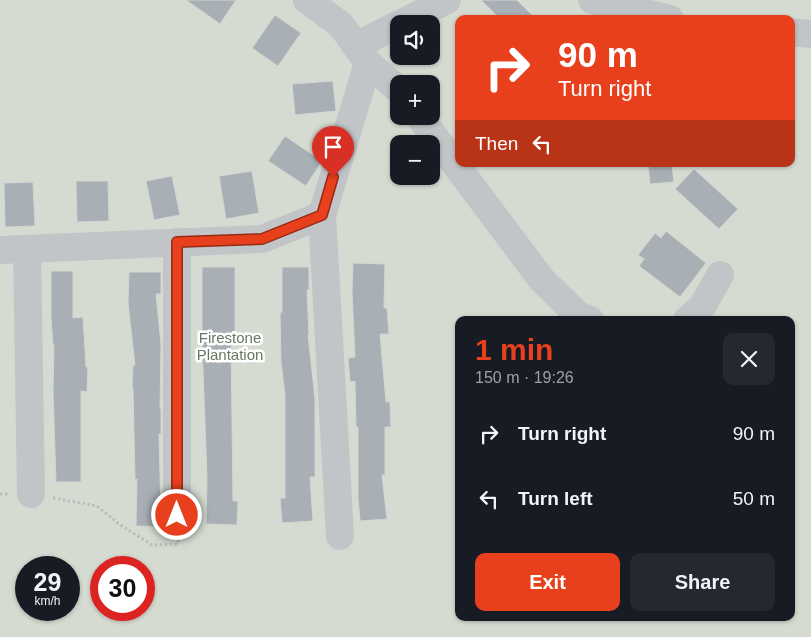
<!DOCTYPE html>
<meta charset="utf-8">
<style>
:root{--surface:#171b24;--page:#242831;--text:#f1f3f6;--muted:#9ea1a6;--accent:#e8401c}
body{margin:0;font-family:Helvetica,sans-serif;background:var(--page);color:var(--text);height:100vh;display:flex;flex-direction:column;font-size:19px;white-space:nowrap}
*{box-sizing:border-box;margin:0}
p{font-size:16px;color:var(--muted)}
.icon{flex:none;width:28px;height:28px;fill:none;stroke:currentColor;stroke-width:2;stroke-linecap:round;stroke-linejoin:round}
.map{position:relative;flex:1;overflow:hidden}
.panel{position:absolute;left:455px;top:316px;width:340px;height:305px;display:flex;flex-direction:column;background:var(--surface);border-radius:10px;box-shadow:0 1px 4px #0004}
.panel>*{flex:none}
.top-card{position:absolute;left:455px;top:15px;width:340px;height:152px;border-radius:10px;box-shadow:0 1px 4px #0004;background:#e8401c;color:#fff;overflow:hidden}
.buttons{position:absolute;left:390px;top:15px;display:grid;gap:10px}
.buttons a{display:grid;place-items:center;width:50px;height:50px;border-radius:10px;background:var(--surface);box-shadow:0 1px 4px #0004;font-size:25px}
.speed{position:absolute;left:15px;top:556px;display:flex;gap:10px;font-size:25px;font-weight:700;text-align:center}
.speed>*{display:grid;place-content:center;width:65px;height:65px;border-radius:50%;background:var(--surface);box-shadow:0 1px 4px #0004;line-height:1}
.speed small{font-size:12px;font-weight:400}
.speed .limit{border:8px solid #d22;background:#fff;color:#111}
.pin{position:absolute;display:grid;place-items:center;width:42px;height:42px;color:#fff;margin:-51px -21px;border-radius:50% 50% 50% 0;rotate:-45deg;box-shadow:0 0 5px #0007}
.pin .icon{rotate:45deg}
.me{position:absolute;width:55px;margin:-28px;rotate:0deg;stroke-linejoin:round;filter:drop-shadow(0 0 4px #0008)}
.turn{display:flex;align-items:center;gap:18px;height:105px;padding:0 20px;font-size:22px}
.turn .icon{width:65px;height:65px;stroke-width:2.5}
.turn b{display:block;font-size:35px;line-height:42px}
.then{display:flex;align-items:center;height:48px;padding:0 20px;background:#0003;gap:10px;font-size:19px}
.round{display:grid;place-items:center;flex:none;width:52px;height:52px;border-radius:10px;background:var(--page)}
.head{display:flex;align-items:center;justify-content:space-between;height:85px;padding:0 20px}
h1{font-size:30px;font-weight:700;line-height:38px;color:var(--accent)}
.action{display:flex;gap:10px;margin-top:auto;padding:10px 20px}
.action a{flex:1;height:58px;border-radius:10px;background:var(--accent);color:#fff;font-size:20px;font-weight:700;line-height:58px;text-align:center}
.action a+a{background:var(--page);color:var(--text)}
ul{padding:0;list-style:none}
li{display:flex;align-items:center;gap:15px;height:65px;padding:0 20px}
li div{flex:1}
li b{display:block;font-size:19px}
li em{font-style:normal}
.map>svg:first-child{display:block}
.green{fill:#d5dbd1;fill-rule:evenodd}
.building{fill:#a8b0b5;stroke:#d5d5d3}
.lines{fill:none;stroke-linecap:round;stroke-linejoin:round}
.path{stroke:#bbbdbf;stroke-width:3;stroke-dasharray:2.5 2.5;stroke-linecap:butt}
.minor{stroke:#c1c5c8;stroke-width:28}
.route-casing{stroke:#972a12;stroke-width:12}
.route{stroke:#e8401c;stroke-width:9}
.labels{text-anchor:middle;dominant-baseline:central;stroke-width:5;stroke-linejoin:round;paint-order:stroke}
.park-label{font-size:15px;fill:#677961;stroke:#fff}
</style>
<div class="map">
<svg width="811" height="637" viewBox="0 0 811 637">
<rect width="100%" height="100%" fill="#f4f4f0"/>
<!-- green -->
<path class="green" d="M 0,0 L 811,0 L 811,637 L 0,637 ZM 459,19 L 791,19 L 791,164 L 459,164 ZM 399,24 L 431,24 L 431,56 L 399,56 ZM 399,84 L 431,84 L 431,116 L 399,116 ZM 399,144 L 431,144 L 431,176 L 399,176 ZM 459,320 L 791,320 L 791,618 L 459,618 ZM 26,568 L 69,568 L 69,610 L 26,610 ZM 101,568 L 144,568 L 144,610 L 101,610 Z"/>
<!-- building -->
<path class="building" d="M 186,0 L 236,0 L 220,24 Z
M 481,0 L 517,0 L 536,19 L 500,19 Z
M 275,15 L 301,33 L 278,66 L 252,48 Z
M 333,81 L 336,111 L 295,115 L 292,84 Z
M 285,136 L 322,161 L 306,186 L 268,161 Z
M 648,164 L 672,164 L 674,182 L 650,184 Z
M 694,169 L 738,209 L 719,229 L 675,189 Z
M 252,171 L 259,213 L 226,219 L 219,176 Z
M 172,176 L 180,215 L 154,220 L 146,181 Z
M 76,181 L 108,181 L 109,221 L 77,222 Z
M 33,182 L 35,226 L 5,227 L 4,183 Z
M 666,231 L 706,263 L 680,297 L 639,266 L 644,259 L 638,255 L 655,233 L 661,238 Z
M 353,263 L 385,264 L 384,308 L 387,308 L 389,334 L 380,334 L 386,402 L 390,402 L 391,427 L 385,427 L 385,475 L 382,475 L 387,519 L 360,521 L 358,498 L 358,427 L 356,427 L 355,381 L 350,382 L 348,358 L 355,357 L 352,292 Z
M 202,267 L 235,267 L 235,340 L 231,340 L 233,501 L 238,501 L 237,525 L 206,524 L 207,478 L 202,342 Z
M 282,267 L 309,267 L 309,290 L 307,290 L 309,335 L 308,335 L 315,398 L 315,477 L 310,477 L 313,521 L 282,523 L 280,498 L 285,498 L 285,395 L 281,362 L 280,313 L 282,312 Z
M 51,271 L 73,271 L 73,318 L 83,317 L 86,367 L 88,367 L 87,392 L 81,391 L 81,482 L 56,482 L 53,391 L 54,345 L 53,345 L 51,319 Z
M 129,272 L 161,272 L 161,294 L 156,294 L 161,344 L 160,409 L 161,409 L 161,434 L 159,434 L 161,515 L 163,527 L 136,526 L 137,479 L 135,480 L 133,388 L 132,388 L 133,365 L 135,365 L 128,303 Z"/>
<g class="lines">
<!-- path -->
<path class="path" d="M 0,494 L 9,494
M 53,498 L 97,506 L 119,524 L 152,545 L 178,544 L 178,538"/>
<!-- minor -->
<path class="minor" d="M 307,0 L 341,25 L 368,63 L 399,90
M 592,0 L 670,19
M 400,24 L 447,0
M 791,32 L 811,34
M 356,46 L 399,24
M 419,116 L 542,280 L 578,315 L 590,320
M 27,249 L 31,494
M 0,250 L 262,239 L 322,215
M 687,320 L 702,307 L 720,275
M 177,515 L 177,242
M 340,536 L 322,215 L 368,63"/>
</g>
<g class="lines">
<!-- route casing -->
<g class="route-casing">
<path id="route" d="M 177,515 L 177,242 L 262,239 L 322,215 L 333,177"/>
</g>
<!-- route -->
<use href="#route" class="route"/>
</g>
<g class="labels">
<!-- park labels -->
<g class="park-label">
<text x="230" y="337">Firestone<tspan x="230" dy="17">Plantation</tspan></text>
</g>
</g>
</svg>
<div class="buttons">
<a><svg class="icon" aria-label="sound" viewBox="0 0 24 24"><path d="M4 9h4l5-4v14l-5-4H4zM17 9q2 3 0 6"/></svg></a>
<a>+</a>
<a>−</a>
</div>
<div class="speed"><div>29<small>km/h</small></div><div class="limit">30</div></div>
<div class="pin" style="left:333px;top:177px;background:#d93025"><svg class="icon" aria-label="arrive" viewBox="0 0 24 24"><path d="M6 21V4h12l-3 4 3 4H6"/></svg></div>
<svg class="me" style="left:177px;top:515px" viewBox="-20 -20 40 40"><circle r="17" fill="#e8401c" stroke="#fff" stroke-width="3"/><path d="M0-11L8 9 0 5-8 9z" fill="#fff"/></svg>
<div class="top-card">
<div class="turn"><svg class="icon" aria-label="right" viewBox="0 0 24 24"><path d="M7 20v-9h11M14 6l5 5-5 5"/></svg><div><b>90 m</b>Turn right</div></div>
<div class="then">Then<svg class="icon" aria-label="left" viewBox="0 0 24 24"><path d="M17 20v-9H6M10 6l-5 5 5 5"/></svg></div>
</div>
<section class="panel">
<div class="head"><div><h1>1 min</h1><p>150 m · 19:26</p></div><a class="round"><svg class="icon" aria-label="close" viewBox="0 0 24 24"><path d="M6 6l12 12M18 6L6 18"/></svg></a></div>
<ul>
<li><svg class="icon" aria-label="right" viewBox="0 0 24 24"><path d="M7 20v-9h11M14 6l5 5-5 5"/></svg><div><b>Turn right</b></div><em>90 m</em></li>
<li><svg class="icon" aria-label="left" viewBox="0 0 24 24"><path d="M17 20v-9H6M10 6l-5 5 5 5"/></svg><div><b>Turn left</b></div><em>50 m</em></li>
</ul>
<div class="action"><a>Exit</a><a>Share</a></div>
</section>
</div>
